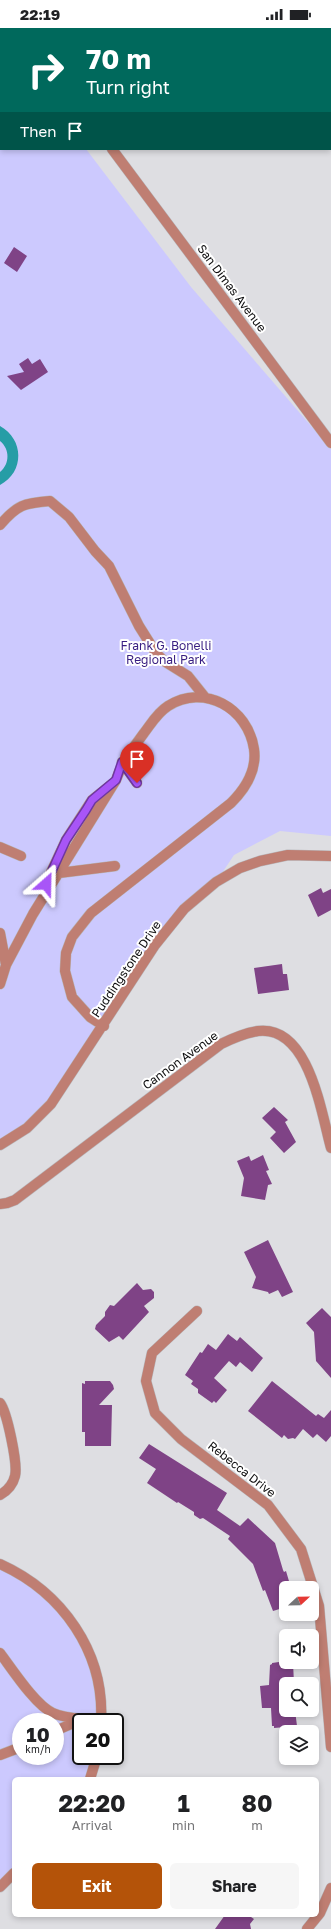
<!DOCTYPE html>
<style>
:root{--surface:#fff;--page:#f6f6f6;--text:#202124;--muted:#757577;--accent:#b45309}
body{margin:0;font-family:"Golos Text",sans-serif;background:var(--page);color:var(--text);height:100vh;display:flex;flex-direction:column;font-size:15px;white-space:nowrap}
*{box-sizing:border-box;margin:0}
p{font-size:13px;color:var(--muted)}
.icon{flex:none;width:22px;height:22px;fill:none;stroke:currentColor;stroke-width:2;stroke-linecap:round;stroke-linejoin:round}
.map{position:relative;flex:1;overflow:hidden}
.details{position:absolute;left:12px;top:1749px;width:307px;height:140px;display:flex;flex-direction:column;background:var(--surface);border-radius:6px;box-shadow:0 2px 6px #0003}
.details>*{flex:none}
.banner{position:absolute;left:0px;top:0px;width:331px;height:122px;box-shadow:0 2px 6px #0003;background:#00695c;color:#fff;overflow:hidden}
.needle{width:26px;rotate:68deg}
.controls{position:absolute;left:279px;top:1553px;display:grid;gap:8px}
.controls a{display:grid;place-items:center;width:40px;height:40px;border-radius:6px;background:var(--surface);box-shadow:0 2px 6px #0003;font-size:20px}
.speed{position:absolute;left:12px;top:1685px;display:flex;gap:8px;font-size:20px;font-weight:700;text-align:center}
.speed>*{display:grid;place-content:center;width:52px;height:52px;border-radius:50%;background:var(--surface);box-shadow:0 2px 6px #0003;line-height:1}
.speed small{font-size:10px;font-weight:400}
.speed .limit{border:2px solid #111;border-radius:6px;background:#fff;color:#111}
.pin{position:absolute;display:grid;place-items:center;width:34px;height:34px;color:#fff;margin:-41px -17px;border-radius:50% 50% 50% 0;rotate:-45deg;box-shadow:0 0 4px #0007}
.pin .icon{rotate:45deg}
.me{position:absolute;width:44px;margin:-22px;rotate:25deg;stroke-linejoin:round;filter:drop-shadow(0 0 3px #0008)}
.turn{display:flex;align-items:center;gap:14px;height:84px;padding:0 20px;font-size:18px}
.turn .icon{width:52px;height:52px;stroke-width:2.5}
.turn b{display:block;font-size:28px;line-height:34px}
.then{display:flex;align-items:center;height:38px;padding:0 20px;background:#0003;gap:8px;font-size:15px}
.eta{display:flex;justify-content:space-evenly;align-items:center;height:68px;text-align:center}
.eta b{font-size:24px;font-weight:700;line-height:28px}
.cta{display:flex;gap:8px;margin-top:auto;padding:8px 20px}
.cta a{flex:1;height:46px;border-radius:6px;background:var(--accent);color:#fff;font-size:16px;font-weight:700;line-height:46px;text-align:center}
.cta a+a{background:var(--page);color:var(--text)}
.status{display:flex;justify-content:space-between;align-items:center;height:28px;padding:0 20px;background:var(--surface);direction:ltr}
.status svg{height:11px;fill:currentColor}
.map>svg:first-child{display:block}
.green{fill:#ccc9fe;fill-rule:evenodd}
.water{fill:#269da6}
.building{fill:#7f4386}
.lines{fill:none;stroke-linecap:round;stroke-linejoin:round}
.minor-casing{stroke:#b8b8bc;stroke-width:11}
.minor{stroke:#bf7e72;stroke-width:10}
.route-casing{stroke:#6d37a1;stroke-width:10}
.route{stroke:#a855f7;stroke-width:7}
.labels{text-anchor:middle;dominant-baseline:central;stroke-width:4;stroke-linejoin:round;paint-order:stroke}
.street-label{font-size:12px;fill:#0d0d0e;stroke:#fff}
.park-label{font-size:12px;fill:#381e81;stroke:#fff}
</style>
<div class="status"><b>22:19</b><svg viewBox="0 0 49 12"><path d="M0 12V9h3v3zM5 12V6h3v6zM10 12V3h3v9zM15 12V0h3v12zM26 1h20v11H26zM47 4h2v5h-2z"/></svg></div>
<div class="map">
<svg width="331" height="1901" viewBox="0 0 331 1901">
<rect width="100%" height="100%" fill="#dedee2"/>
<!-- green -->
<path class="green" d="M 0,7 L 1,121 L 86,121 L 191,259 L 331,421 L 331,808 L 280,803 L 234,827 L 216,854 L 184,881 L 51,1076 L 0,1117 Z
M 0,1536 L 40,1559 L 87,1618 L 101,1690 L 81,1694 L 81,1728 L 97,1728 L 90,1751 L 14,1751 L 14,1845 L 0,1859 ZM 21,1694 L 55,1694 L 55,1728 L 21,1728 Z"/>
<!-- water -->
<path class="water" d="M 0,398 C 24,411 25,444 0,457 L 0,444 C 10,436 10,421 0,413 Z"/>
<!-- building -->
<path class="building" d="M 14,219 L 27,228 L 17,244 L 4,235 Z
M 28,330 L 32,336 L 40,331 L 48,344 L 21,362 L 7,348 L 24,344 L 19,336 Z
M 321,860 L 323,865 L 331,861 L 331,882 L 318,889 L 308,867 Z
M 282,936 L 283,946 L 287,946 L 289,962 L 258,966 L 254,940 Z
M 274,1079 L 288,1092 L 285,1094 L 296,1114 L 284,1125 L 270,1110 L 276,1104 L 262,1090 Z
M 263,1127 L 269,1142 L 266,1143 L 272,1156 L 268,1157 L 265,1172 L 241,1168 L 244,1150 L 237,1133 L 249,1128 L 251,1133 Z
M 268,1212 L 293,1264 L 282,1269 L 278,1262 L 269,1266 L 268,1264 L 252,1260 L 256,1249 L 244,1224 Z
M 137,1255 L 143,1262 L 151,1261 L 154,1264 L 154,1270 L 144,1278 L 149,1284 L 123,1312 L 119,1308 L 109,1314 L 95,1301 L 96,1297 L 105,1288 L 105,1284 L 110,1277 L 114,1278 Z
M 322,1280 L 331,1289 L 331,1350 L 316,1333 L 314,1304 L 306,1295 Z
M 228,1306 L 237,1313 L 240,1309 L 263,1330 L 252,1344 L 240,1334 L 236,1339 L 229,1333 L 214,1350 L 227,1362 L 216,1375 L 214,1373 L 212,1375 L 198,1365 L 198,1361 L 191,1356 L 193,1353 L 185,1347 L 200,1324 L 202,1325 L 208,1316 L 216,1322 Z
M 85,1353 L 110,1353 L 113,1357 L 114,1361 L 99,1377 L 112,1377 L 111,1418 L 85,1418 L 85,1404 L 82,1404 L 82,1355 L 85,1356 Z
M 272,1353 L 316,1388 L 318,1386 L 324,1390 L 331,1382 L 331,1408 L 326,1414 L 317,1406 L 313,1410 L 303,1401 L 295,1411 L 293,1410 L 288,1411 L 284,1407 L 282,1410 L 248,1383 Z
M 149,1416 L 227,1465 L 217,1482 L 240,1498 L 248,1490 L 275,1515 L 283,1542 L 284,1544 L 286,1543 L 291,1560 L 286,1560 L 286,1579 L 273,1583 L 265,1562 L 263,1563 L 253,1536 L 228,1511 L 230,1508 L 203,1490 L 200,1491 L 194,1487 L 194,1484 L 178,1474 L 177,1475 L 147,1455 L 156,1441 L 139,1430 Z
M 286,1633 L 293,1634 L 294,1656 L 286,1656 L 286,1682 L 295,1682 L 297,1698 L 274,1700 L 274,1698 L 272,1698 L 271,1680 L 262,1680 L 260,1658 L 269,1657 L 270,1637 L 272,1636 L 272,1635 Z
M 225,1887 L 248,1887 L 254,1891 L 250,1896 L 251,1901 L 215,1901 Z"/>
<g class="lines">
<!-- minor casing -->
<g class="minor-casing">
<path id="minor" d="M 21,0 L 22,1
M 112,121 L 331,415
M 0,497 C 17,477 24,475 50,473 L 69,489 L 95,523 L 109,538 L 139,598 L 156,625 L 164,633 L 188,648 L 204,668
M 122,734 L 137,755
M 0,819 L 21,828
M 59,845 L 115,838
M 46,855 L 66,812 L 92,772 L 112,756
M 0,905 L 6,937 L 0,956
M 6,937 L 33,886 L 116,752 C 123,732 131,723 144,705 C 151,696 157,685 168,678 C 204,655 248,680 254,721 C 257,742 245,761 231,775 L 91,885 L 72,909 L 66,925 L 65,943 L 72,969 L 90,989 L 104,998
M 0,1117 L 27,1100 L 51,1076 L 155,917 L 184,881 L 216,854 L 240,840 L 260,833 L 288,827 L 331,828
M 0,1176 L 7,1175 L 15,1172 L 221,1016 C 233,1010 245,1005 258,1003 C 309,997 321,1084 331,1120
M 197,1283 L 152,1325 L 146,1353 L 155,1385 L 181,1411 L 268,1477 L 301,1521 L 319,1578 L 331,1719
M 0,1375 C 7,1384 18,1436 15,1448 C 13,1456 7,1463 0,1467
M 0,1536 C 62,1564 105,1624 101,1694
M 0,1625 C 12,1641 36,1678 53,1685 C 62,1689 73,1690 83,1691
M 55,1703 L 83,1691 L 101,1690
M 0,1727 L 21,1719
M 90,1751 L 97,1728
M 0,1859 L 14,1845
M 307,1901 L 320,1885 L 331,1860"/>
</g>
<!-- minor -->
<use href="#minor" class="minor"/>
</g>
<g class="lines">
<!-- route casing -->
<g class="route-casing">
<path id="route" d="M 46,856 L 66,812 L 86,782 L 92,772 L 116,752 L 122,734 L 137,755"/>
</g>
<!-- route -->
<use href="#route" class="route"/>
</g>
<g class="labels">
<!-- street labels -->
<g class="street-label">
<text transform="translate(232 260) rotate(53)">San Dimas Avenue</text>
<text transform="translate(126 941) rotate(-56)">Puddingstone Drive</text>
<text transform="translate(180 1032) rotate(-36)">Cannon Avenue</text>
<text transform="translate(242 1441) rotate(38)">Rebecca Drive</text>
</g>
<!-- park labels -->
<g class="park-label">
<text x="166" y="617">Frank G. Bonelli<tspan x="166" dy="14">Regional Park</tspan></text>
</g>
</g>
</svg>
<div class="controls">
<a><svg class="needle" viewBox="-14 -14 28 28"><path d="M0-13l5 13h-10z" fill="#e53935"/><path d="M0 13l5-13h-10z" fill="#757577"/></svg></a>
<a><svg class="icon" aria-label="sound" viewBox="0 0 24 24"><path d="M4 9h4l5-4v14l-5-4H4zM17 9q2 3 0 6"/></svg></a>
<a><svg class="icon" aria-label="search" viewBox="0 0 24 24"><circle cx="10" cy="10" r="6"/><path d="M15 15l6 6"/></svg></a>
<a><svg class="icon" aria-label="layers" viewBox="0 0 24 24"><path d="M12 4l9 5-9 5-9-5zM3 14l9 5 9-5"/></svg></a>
</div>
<div class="speed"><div>10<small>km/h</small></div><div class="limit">20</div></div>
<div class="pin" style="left:137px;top:755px;background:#d93025"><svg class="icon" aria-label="arrive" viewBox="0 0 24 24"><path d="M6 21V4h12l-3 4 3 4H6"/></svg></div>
<svg class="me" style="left:46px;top:856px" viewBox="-20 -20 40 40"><path d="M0-17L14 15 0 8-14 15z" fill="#a855f7" stroke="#fff" stroke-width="4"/></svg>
<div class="banner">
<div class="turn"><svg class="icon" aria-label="right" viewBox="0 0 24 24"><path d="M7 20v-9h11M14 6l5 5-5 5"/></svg><div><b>70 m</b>Turn right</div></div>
<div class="then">Then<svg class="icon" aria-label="arrive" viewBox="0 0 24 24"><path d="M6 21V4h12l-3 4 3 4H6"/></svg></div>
</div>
<section class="details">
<div class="eta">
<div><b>22:20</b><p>Arrival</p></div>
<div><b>1</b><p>min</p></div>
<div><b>80</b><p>m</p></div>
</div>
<div class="cta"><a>Exit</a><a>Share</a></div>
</section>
</div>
